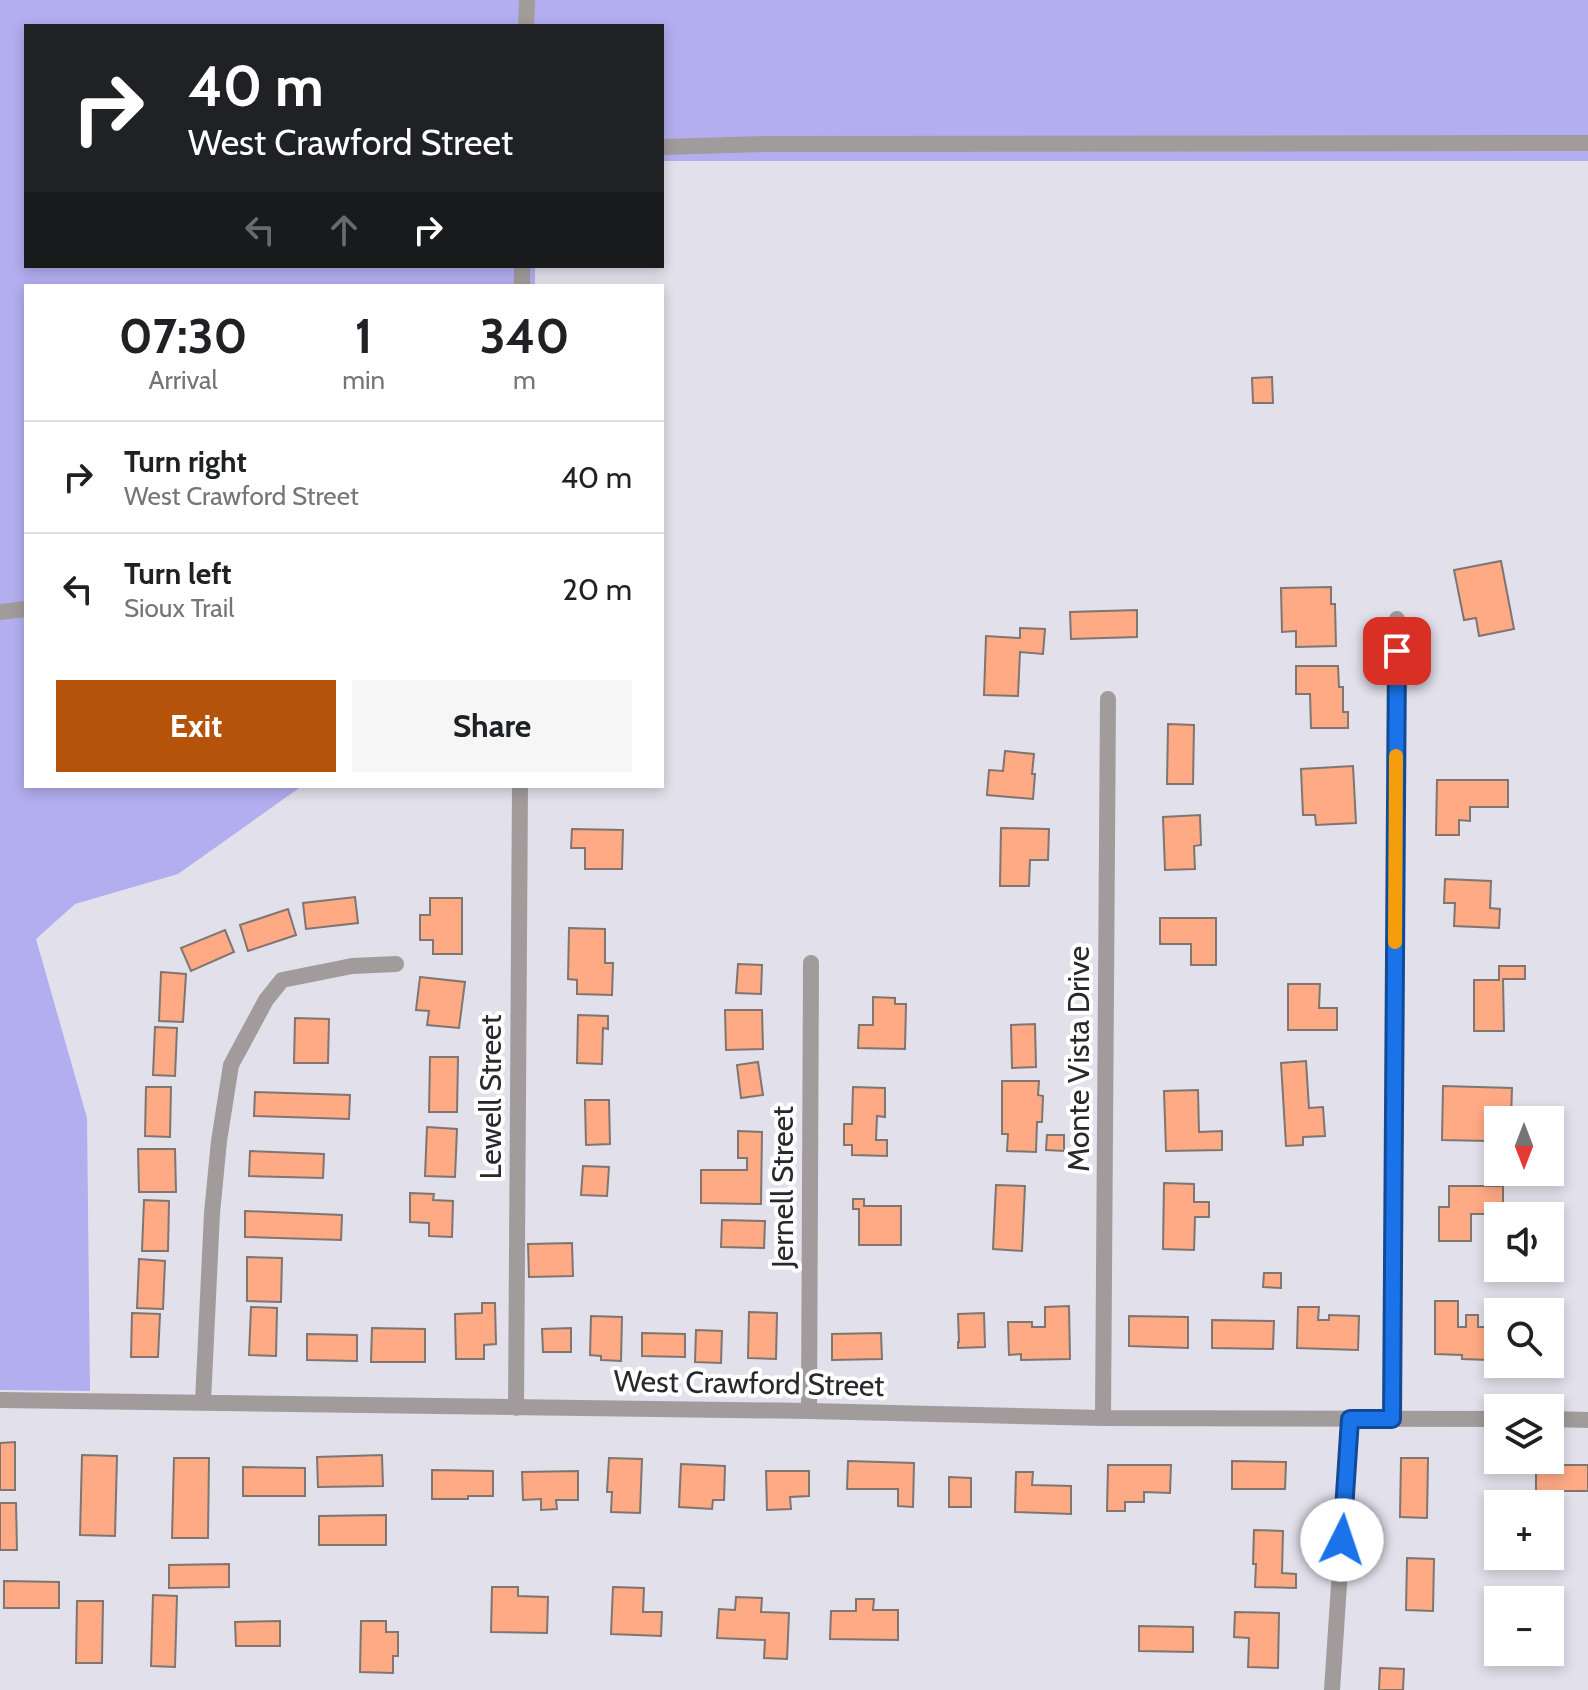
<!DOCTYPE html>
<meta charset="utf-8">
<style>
:root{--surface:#fff;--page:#f6f6f6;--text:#202124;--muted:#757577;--line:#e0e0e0;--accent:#b45309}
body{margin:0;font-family:Cabin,sans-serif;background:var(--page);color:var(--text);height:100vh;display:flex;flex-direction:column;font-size:30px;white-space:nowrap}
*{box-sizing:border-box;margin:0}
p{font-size:26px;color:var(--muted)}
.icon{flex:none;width:44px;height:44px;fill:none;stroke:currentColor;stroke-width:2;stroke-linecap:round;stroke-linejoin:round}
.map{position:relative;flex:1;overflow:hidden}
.details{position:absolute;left:24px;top:284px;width:640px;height:504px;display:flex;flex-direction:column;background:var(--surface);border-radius:0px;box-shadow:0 4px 12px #0003}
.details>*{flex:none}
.guide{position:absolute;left:24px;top:24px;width:640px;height:244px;border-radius:0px;box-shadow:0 4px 12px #0003;background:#202124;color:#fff;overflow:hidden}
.needle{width:52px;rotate:180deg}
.controls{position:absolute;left:1484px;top:1106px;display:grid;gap:16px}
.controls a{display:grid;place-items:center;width:80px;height:80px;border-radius:0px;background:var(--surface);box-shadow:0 4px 12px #0003;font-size:40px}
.pin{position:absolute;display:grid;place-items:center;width:68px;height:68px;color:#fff;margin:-34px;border-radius:16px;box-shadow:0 4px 12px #0006}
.me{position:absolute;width:88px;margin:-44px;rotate:4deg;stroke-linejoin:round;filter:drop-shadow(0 0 6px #0008)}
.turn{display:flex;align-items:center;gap:28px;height:168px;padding:0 32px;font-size:36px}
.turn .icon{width:104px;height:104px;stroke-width:2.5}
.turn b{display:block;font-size:56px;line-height:68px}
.lanes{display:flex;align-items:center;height:76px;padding:0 32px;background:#0003;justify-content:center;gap:40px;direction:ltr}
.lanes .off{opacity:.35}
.eta{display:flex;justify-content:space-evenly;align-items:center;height:136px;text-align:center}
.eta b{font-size:48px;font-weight:700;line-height:56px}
.primary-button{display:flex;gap:16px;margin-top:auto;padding:16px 32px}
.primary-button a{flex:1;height:92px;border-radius:0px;background:var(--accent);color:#fff;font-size:32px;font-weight:700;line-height:92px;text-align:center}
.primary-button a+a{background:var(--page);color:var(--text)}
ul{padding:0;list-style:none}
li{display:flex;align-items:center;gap:24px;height:112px;padding:0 32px;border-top:2px solid var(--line)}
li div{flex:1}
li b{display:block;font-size:30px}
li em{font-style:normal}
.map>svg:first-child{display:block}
.green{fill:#b2aeef}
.building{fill:#feaa85;stroke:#7f7571;stroke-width:2}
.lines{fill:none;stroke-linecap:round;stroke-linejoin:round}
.street{stroke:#a19b9b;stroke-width:16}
.route-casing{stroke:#114b97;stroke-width:20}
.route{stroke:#1a73e8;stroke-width:14}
.slow{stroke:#f59e0b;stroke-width:14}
.labels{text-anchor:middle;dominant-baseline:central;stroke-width:8;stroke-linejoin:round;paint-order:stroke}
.street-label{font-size:30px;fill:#29292d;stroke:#fff}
</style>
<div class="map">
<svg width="1588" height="1690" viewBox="0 0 1588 1690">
<rect width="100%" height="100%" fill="#e1e0eb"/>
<!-- green -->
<path class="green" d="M 0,0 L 1588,0 L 1588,161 L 662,161 L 662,26 L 26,26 L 26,266 L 535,266 L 535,286 L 26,286 L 26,786 L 302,786 L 178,874 L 75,904 L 36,939 L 87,1118 L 90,1391 L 0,1390 Z"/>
<!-- building -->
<path class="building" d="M 1272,377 L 1273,403 L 1253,403 L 1252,378 Z
M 1501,561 L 1514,629 L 1479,636 L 1476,618 L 1464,620 L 1454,570 Z
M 1331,587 L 1331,604 L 1335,604 L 1336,646 L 1296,647 L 1296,631 L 1282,632 L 1281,588 Z
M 1137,610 L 1137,637 L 1071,639 L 1070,612 Z
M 1020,628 L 1045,629 L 1043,654 L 1020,652 L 1018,696 L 984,695 L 986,636 L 1020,638 Z
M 1296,666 L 1338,666 L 1339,687 L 1343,687 L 1343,712 L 1348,712 L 1348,728 L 1311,728 L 1310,694 L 1296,694 Z
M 1168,724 L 1194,725 L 1193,784 L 1167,784 Z
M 1005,751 L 1034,754 L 1032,774 L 1035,774 L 1033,799 L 987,795 L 989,770 L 1003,771 Z
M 1353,766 L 1356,823 L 1316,825 L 1315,815 L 1303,815 L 1301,769 Z
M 1437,780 L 1508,780 L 1508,807 L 1470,807 L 1470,821 L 1459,820 L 1459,835 L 1436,835 Z
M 1200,815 L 1201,845 L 1194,846 L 1195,869 L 1165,870 L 1163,817 Z
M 1001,828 L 1049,829 L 1048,860 L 1030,860 L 1029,886 L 1000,886 Z
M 572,829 L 623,830 L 622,869 L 585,869 L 585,848 L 571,848 Z
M 1445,879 L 1491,881 L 1490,908 L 1500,909 L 1499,928 L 1454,926 L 1455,903 L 1444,903 Z
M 355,897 L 358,923 L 306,929 L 303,903 Z
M 430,898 L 462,898 L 462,954 L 433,954 L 433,940 L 420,940 L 420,915 L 430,915 Z
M 288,909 L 296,935 L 248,951 L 240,925 Z
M 1160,918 L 1216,918 L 1216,965 L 1191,965 L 1191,944 L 1160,944 Z
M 569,928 L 605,929 L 605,963 L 613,963 L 612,995 L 577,994 L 577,980 L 568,979 Z
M 225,930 L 234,952 L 191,971 L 181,948 Z
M 738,964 L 762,965 L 761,994 L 736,993 Z
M 1499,966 L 1525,966 L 1525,979 L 1503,979 L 1504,1031 L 1474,1031 L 1474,980 L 1499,980 Z
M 161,972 L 186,974 L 183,1022 L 159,1021 Z
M 420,977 L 465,982 L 459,1028 L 427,1025 L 429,1011 L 416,1010 Z
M 1288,984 L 1320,984 L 1319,1008 L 1337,1008 L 1337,1030 L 1288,1030 Z
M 873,997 L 895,998 L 895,1004 L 906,1004 L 905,1049 L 858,1048 L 859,1025 L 873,1025 Z
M 725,1010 L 762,1010 L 763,1049 L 726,1050 Z
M 578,1015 L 608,1016 L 608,1029 L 603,1028 L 602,1064 L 577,1063 Z
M 295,1018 L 329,1019 L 328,1063 L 294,1063 Z
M 1035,1024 L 1036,1067 L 1012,1068 L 1011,1025 Z
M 155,1027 L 177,1028 L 175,1076 L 153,1075 Z
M 430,1057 L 458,1057 L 457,1112 L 429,1112 Z
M 1306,1061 L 1309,1108 L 1323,1107 L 1325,1136 L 1303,1137 L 1303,1145 L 1286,1146 L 1281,1063 Z
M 758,1062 L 763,1095 L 741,1098 L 737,1065 Z
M 1002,1081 L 1039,1081 L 1038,1095 L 1043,1096 L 1042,1122 L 1037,1122 L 1036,1152 L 1007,1151 L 1008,1134 L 1002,1134 Z
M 1443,1086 L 1512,1088 L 1511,1118 L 1490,1117 L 1489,1141 L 1442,1140 Z
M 146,1087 L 171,1087 L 170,1137 L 145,1136 Z
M 853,1087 L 885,1088 L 885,1117 L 877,1116 L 876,1140 L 887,1140 L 887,1156 L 852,1155 L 852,1145 L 844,1145 L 844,1124 L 852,1124 Z
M 1198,1090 L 1199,1132 L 1222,1131 L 1222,1150 L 1166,1151 L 1164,1091 Z
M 255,1092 L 350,1095 L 349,1119 L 254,1116 Z
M 585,1100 L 609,1100 L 610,1144 L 586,1145 Z
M 427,1127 L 457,1129 L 455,1177 L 425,1176 Z
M 738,1131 L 762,1132 L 761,1204 L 701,1203 L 701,1170 L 747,1170 L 747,1158 L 738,1158 Z
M 1047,1135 L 1064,1135 L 1064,1151 L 1046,1150 Z
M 138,1149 L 175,1149 L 176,1192 L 139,1192 Z
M 250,1151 L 324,1154 L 323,1178 L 249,1176 Z
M 583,1166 L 609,1167 L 607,1196 L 581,1195 Z
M 1164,1183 L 1194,1184 L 1194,1202 L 1209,1202 L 1209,1217 L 1195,1217 L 1194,1250 L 1163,1249 Z
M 996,1185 L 1025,1186 L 1022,1251 L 993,1249 Z
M 1449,1186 L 1503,1186 L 1503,1214 L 1471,1214 L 1471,1241 L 1439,1241 L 1439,1207 L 1449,1207 Z
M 410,1193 L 434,1194 L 433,1200 L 453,1201 L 452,1237 L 429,1236 L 429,1223 L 410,1222 Z
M 853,1199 L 864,1199 L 864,1206 L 901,1206 L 901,1245 L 859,1245 L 859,1209 L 853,1209 Z
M 144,1200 L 169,1201 L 168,1251 L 142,1251 Z
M 245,1211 L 342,1215 L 341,1240 L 245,1237 Z
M 722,1220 L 765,1221 L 764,1248 L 721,1247 Z
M 572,1243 L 573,1276 L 529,1277 L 528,1244 Z
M 247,1257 L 282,1258 L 281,1302 L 247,1301 Z
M 139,1259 L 165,1261 L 163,1309 L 137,1308 Z
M 1264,1273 L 1281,1273 L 1281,1288 L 1263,1287 Z
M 1435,1301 L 1458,1301 L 1458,1327 L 1466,1327 L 1466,1315 L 1478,1315 L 1478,1327 L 1490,1327 L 1489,1360 L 1462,1359 L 1462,1355 L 1435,1354 Z
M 482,1303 L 495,1303 L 496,1344 L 484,1345 L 484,1359 L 456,1359 L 455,1314 L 482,1313 Z
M 1069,1306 L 1070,1359 L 1021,1360 L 1021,1354 L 1009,1355 L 1008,1322 L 1032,1322 L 1032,1327 L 1045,1327 L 1045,1307 Z
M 251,1307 L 277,1308 L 276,1356 L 249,1355 Z
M 1298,1307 L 1319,1307 L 1318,1320 L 1329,1320 L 1329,1315 L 1359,1316 L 1358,1350 L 1297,1348 Z
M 749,1312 L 777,1313 L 776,1359 L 748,1358 Z
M 132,1313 L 160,1314 L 158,1357 L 131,1357 Z
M 984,1313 L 985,1347 L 958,1348 L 958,1342 L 959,1342 L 958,1314 Z
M 591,1316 L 622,1317 L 621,1361 L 601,1360 L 601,1356 L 590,1355 Z
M 1129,1316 L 1188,1317 L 1188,1348 L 1129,1346 Z
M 1212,1320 L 1274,1321 L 1273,1349 L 1212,1348 Z
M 372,1328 L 425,1329 L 425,1362 L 371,1362 Z
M 571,1328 L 571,1352 L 543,1352 L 542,1329 Z
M 696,1330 L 722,1331 L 721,1363 L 695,1362 Z
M 642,1333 L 685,1334 L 685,1357 L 642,1356 Z
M 881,1333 L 882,1359 L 832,1360 L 832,1334 Z
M 307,1334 L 357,1335 L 357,1361 L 307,1360 Z
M 15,1442 L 15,1490 L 0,1490 L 0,1443 Z
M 82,1455 L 117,1456 L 115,1536 L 80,1535 Z
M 382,1455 L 383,1486 L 318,1487 L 317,1457 Z
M 174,1458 L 209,1458 L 208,1538 L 172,1538 Z
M 609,1458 L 642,1459 L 640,1513 L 611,1512 L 612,1492 L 607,1492 Z
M 1401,1458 L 1428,1458 L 1427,1518 L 1400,1517 Z
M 848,1461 L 914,1463 L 913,1507 L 898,1506 L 898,1489 L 847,1489 Z
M 1232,1461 L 1286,1462 L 1285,1489 L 1232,1489 Z
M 681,1464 L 725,1466 L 724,1500 L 713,1500 L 712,1509 L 679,1507 Z
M 1108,1465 L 1171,1465 L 1170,1493 L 1144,1492 L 1144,1502 L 1125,1502 L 1125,1511 L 1107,1511 Z
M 1536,1465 L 1588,1465 L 1588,1491 L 1536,1491 Z
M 243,1467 L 305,1468 L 305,1496 L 243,1496 Z
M 432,1470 L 493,1471 L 493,1496 L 468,1496 L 468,1499 L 432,1499 Z
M 578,1471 L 578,1500 L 556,1500 L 557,1509 L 541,1510 L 541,1499 L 523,1500 L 522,1472 Z
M 766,1471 L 809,1471 L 809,1496 L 790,1497 L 791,1509 L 767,1510 Z
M 1016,1472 L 1033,1472 L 1032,1485 L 1071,1486 L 1071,1514 L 1015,1512 Z
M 949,1477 L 971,1478 L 971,1507 L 949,1507 Z
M 0,1503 L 16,1503 L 17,1550 L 0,1550 Z
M 386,1515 L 386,1545 L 319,1545 L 319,1516 Z
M 1254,1530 L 1283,1531 L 1282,1573 L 1296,1574 L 1296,1588 L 1255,1587 L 1256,1564 L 1253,1564 Z
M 1407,1558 L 1434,1559 L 1433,1611 L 1406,1610 Z
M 229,1564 L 229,1587 L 169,1588 L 169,1565 Z
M 4,1581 L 59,1582 L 59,1608 L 4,1608 Z
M 492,1587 L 518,1587 L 518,1596 L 548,1597 L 547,1633 L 491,1632 Z
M 613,1587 L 644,1588 L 643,1612 L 662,1612 L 661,1636 L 611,1634 Z
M 153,1595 L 177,1596 L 175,1667 L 151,1666 Z
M 736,1597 L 762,1598 L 761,1612 L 789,1613 L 787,1659 L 764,1658 L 765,1640 L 717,1638 L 719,1609 L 735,1610 Z
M 856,1599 L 874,1599 L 873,1610 L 898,1610 L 898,1640 L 830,1639 L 831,1611 L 856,1611 Z
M 77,1601 L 103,1601 L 102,1663 L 76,1663 Z
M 1235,1612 L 1279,1613 L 1278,1668 L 1248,1667 L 1249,1638 L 1234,1637 Z
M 280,1621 L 280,1646 L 236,1646 L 235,1622 Z
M 361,1621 L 386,1621 L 386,1632 L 398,1632 L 398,1656 L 393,1656 L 393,1673 L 360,1672 Z
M 1139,1626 L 1193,1627 L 1193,1652 L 1139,1651 Z
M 1380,1668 L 1404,1669 L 1403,1690 L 1379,1690 Z"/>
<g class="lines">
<!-- street -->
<path class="street" d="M 526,26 L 527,0
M 662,147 L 765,144 L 1588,143
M 522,286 L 522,266
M 0,612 L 26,609
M 0,1400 L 809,1411 L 1103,1418 L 1498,1419
M 203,1402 L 212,1213 L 219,1141 L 231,1065 L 266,1000 L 282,980 L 352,966 L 396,964
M 516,1408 L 520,786
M 809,1411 L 811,963
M 1103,1418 L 1108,699
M 1392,1419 L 1397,619
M 1550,1419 L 1588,1420
M 1332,1690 L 1350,1419"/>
</g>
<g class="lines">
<!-- route casing -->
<g class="route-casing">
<path id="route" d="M 1342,1540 L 1350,1419 L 1392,1419 L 1397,651"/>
</g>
<!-- route -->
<use href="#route" class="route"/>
<!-- slow -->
<path class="slow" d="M 1395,942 L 1396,756"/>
</g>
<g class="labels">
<!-- street labels -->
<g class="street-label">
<text transform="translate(1078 1059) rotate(-90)">Monte Vista Drive</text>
<text transform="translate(490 1097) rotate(-90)">Lewell Street</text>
<text transform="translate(782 1187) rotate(-90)">Jernell Street</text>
<text transform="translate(749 1383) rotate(1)">West Crawford Street</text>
</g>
</g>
</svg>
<div class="controls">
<a><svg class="needle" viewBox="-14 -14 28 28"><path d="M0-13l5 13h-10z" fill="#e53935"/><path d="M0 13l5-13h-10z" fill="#757577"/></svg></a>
<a><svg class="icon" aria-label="sound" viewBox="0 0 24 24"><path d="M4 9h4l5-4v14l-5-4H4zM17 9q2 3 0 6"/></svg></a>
<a><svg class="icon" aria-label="search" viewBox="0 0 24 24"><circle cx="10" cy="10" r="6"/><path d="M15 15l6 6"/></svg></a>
<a><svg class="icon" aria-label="layers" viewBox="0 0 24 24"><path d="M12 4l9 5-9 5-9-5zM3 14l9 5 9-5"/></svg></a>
<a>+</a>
<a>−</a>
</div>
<div class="pin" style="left:1397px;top:651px;background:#d93025"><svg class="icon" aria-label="arrive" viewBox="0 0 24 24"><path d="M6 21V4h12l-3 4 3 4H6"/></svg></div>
<svg class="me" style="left:1342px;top:1540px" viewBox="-20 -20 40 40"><circle r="19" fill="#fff"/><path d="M0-13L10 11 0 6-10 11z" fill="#1a73e8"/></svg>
<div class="guide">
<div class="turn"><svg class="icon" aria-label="right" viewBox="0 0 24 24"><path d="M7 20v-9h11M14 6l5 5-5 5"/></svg><div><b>40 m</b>West Crawford Street</div></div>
<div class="lanes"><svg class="icon off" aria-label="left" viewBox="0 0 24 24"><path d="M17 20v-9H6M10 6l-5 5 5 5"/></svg><svg class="icon off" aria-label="ahead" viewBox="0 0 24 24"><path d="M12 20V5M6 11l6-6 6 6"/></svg><svg class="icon" aria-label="right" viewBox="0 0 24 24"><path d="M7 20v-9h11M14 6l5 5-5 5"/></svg></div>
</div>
<section class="details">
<div class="eta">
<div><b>07:30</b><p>Arrival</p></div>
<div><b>1</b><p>min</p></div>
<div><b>340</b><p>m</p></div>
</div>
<ul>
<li><svg class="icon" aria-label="right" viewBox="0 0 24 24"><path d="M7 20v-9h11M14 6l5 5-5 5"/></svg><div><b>Turn right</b><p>West Crawford Street</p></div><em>40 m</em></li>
<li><svg class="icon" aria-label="left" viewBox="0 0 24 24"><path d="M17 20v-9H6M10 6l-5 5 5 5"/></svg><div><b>Turn left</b><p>Sioux Trail</p></div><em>20 m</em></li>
</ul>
<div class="primary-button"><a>Exit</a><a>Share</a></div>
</section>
</div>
